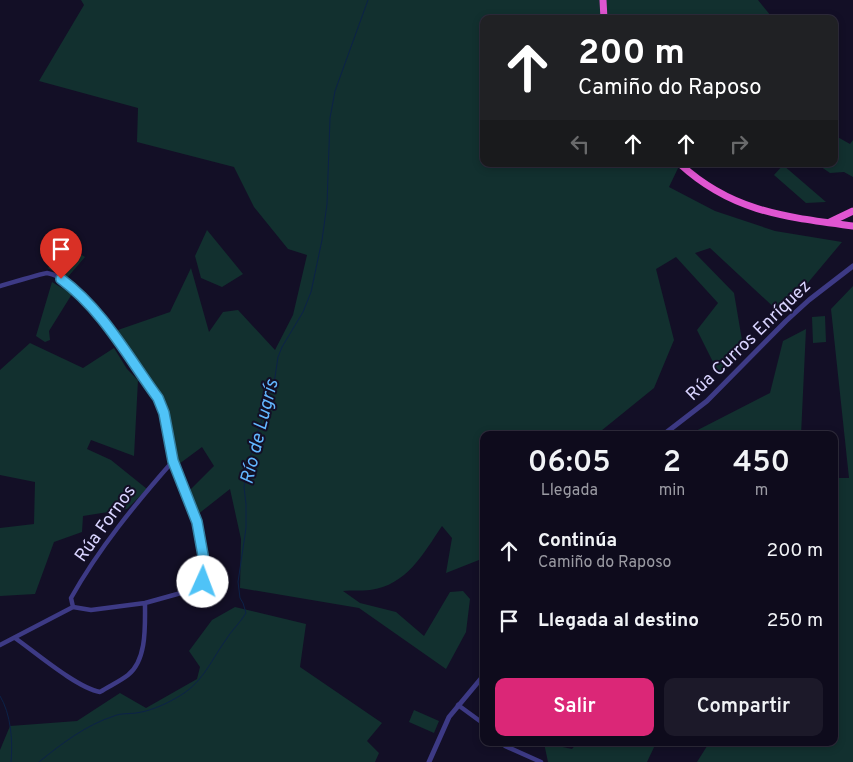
<!DOCTYPE html>
<html lang="es">
<meta charset="utf-8">
<style>
:root{--surface:#0e0b1c;--page:#1c1929;--text:#f1f3f6;--muted:#9b9ba3;--line:#2e2b3b;--accent:#db2777}
body{margin:0;font-family:Overpass,sans-serif;background:var(--page);color:var(--text);height:100vh;display:flex;flex-direction:column;font-size:19px;white-space:nowrap}
*{box-sizing:border-box;margin:0}
p{font-size:16px;color:var(--muted)}
.icon{flex:none;width:28px;height:28px;fill:none;stroke:currentColor;stroke-width:2;stroke-linecap:round;stroke-linejoin:round}
.map{position:relative;flex:1;overflow:hidden}
.side{position:absolute;left:480px;top:431px;width:358px;height:315px;display:flex;flex-direction:column;background:var(--surface);border-radius:10px;box-shadow:0 2px 8px #0003,0 0 0 1px var(--line)}
.side>*{flex:none}
.top-card{position:absolute;left:480px;top:15px;width:358px;height:152px;border-radius:10px;box-shadow:0 2px 8px #0003,0 0 0 1px var(--line);background:#202124;color:#fff;overflow:hidden}
.pin{position:absolute;display:grid;place-items:center;width:42px;height:42px;color:#fff;margin:-51px -21px;border-radius:50% 50% 50% 0;rotate:-45deg;box-shadow:0 0 5px #0007}
.pin .icon{rotate:45deg}
.me{position:absolute;width:55px;margin:-28px;rotate:2deg;stroke-linejoin:round;filter:drop-shadow(0 0 4px #0008)}
.turn{display:flex;align-items:center;gap:18px;height:105px;padding:0 15px;font-size:22px}
.turn .icon{width:65px;height:65px;stroke-width:2.5}
.turn b{display:block;font-size:35px;line-height:42px}
.lanes{display:flex;align-items:center;height:48px;padding:0 15px;background:#0003;justify-content:center;gap:25px;direction:ltr}
.lanes .off{opacity:.35}
.eta{display:flex;justify-content:space-evenly;align-items:center;height:85px;text-align:center}
.eta b{font-size:30px;font-weight:600;line-height:35px}
.action{display:flex;gap:10px;margin-top:auto;padding:10px 15px}
.action a{flex:1;height:58px;border-radius:10px;background:var(--accent);color:#fff;font-size:20px;font-weight:600;line-height:58px;text-align:center}
.action a+a{background:var(--page);color:var(--text)}
ul{padding:0;list-style:none}
li{display:flex;align-items:center;gap:15px;height:70px;padding:0 15px}
li div{flex:1}
li b{display:block;font-size:19px}
li em{font-style:normal}
.map>svg:first-child{display:block}
.green{fill:#12302f}
.lines{fill:none;stroke-linecap:round;stroke-linejoin:round}
.stream{stroke:#0c2248;stroke-width:1}
.minor{stroke:#3d3a85;stroke-width:4.5}
.tertiary{stroke:#3d3a85;stroke-width:5}
.trunk{stroke:#e055d1;stroke-width:7}
.route-casing{stroke:#337fa1;stroke-width:12}
.route{stroke:#4fc3f7;stroke-width:9}
.labels{text-anchor:middle;dominant-baseline:central;stroke-width:4;stroke-linejoin:round;paint-order:stroke}
.street-label{font-size:18px;fill:#d9d4ff;stroke:#130f26}
.water-label{font-size:19px;font-style:italic;fill:#62b6ff;stroke:#130f26}
</style>
<div class="map">
<svg width="853" height="762" viewBox="0 0 853 762">
<rect width="100%" height="100%" fill="#130f26"/>
<!-- green -->
<path class="green" d="M 81,0 L 758,0 L 771,16 L 770,19 L 484,19 L 484,164 L 680,164 L 669,187 L 715,211 L 775,231 L 842,242 L 806,285 L 780,313 L 710,248 L 695,253 L 734,293 L 743,346 L 720,376 L 697,330 L 718,303 L 676,257 L 656,269 L 674,340 L 654,388 L 596,435 L 484,435 L 484,558 L 446,573 L 452,538 L 442,526 C 423,554 407,585 370,590 C 361,591 352,590 343,591 L 360,603 L 396,612 L 424,636 L 450,592 L 463,591 L 470,599 L 466,632 L 446,669 L 359,608 L 240,588 L 241,539 L 230,489 L 197,515 L 188,492 L 214,466 L 202,447 L 179,464 L 169,410 L 115,331 L 170,312 L 191,268 L 209,332 L 223,312 L 238,310 L 275,350 L 293,315 L 307,255 L 288,249 L 254,207 L 234,167 L 137,142 L 138,108 L 39,81 L 84,5 Z
M 834,135 L 850,144 L 853,140 L 853,177 L 844,172 L 830,173 L 817,164 L 834,164 Z
M 783,165 L 826,202 L 806,203 L 774,175 Z
M 207,230 L 243,274 L 222,287 L 201,278 L 195,256 Z
M 69,247 L 85,257 L 66,279 L 48,268 Z
M 52,282 L 72,294 L 49,331 L 50,340 L 45,342 L 36,336 Z
M 853,286 L 853,762 L 697,762 L 709,743 L 834,742 L 834,478 L 849,478 L 831,309 Z
M 825,316 L 826,342 L 813,343 L 812,317 Z
M 806,329 L 801,435 L 688,435 L 770,393 L 783,341 Z
M 30,343 L 83,368 L 114,348 L 127,369 L 138,380 L 134,456 L 91,440 L 87,449 L 111,460 L 147,489 L 127,509 L 83,516 L 82,532 L 54,542 L 35,594 L 0,596 L 0,528 L 34,524 L 35,482 L 0,475 L 0,370 Z
M 235,607 L 306,624 L 300,667 L 382,723 L 367,741 L 379,753 L 375,762 L 0,762 L 0,750 L 10,726 L 77,721 L 120,693 L 146,708 L 197,679 L 200,667 L 189,651 L 212,620 Z
M 414,710 L 439,721 L 434,733 L 409,722 Z
M 544,743 L 572,749 L 577,743 L 656,743 L 647,762 L 548,762 Z"/>
<g class="lines">
<!-- stream -->
<path class="stream" d="M 0,696 C 11,714 13,741 11,762
M 39,762 C 61,744 86,725 114,716 C 121,713 129,714 136,713 C 150,711 164,705 176,698 C 202,684 209,664 225,641 C 231,631 240,623 246,613 L 243,603 L 240,598 L 238,582 L 246,528 L 246,504 L 244,487 L 249,461 L 275,377 L 278,357 L 282,347 L 303,312 L 311,292 L 322,240 L 327,204 L 330,118 L 335,91 L 368,0"/>
<!-- minor -->
<path class="minor" d="M 0,286 C 7,284 44,273 47,273 C 79,277 126,352 143,378 C 148,385 154,392 158,399 C 169,419 167,441 173,462 C 183,494 218,555 199,588 L 145,603 L 91,610 L 73,607 L 0,645
M 73,607 L 71,598 C 99,548 136,503 173,461
M 15,638 C 35,652 77,688 100,692 C 109,686 119,682 128,675 C 147,660 145,626 145,603
M 458,705 L 484,724
M 503,742 L 505,746 L 541,762"/>
<!-- tertiary -->
<path class="tertiary" d="M 663,435 L 707,401 L 786,321 L 809,300 L 853,266
M 429,762 L 449,717 L 484,675"/>
<!-- trunk -->
<path class="trunk" d="M 603,0 L 604,19
M 680,164 C 732,212 786,217 853,226
M 830,222 L 853,211"/>
</g>
<g class="lines">
<!-- route casing -->
<g class="route-casing">
<path id="route" d="M 61,279 C 103,310 128,357 158,398 L 164,413 L 173,461 L 197,522 L 204,561 L 203,582"/>
</g>
<!-- route -->
<use href="#route" class="route"/>
</g>
<g class="labels">
<!-- street labels -->
<g class="street-label">
<text transform="translate(749 341) rotate(-44)">Rúa Curros Enríquez</text>
<text transform="translate(106 524) rotate(-54)">Rúa Fornos</text>
</g>
<!-- water labels -->
<g class="water-label">
<text transform="translate(260 432) rotate(-76)">Río de Lugrís</text>
</g>
</g>
</svg>
<div class="pin" style="left:61px;top:279px;background:#d93025"><svg class="icon" aria-label="arrive" viewBox="0 0 24 24"><path d="M6 21V4h12l-3 4 3 4H6"/></svg></div>
<svg class="me" style="left:203px;top:582px" viewBox="-20 -20 40 40"><circle r="19" fill="#fff"/><path d="M0-13L10 11 0 6-10 11z" fill="#4fc3f7"/></svg>
<div class="top-card">
<div class="turn"><svg class="icon" aria-label="ahead" viewBox="0 0 24 24"><path d="M12 20V5M6 11l6-6 6 6"/></svg><div><b>200 m</b>Camiño do Raposo</div></div>
<div class="lanes"><svg class="icon off" aria-label="left" viewBox="0 0 24 24"><path d="M17 20v-9H6M10 6l-5 5 5 5"/></svg><svg class="icon" aria-label="ahead" viewBox="0 0 24 24"><path d="M12 20V5M6 11l6-6 6 6"/></svg><svg class="icon" aria-label="ahead" viewBox="0 0 24 24"><path d="M12 20V5M6 11l6-6 6 6"/></svg><svg class="icon off" aria-label="right" viewBox="0 0 24 24"><path d="M7 20v-9h11M14 6l5 5-5 5"/></svg></div>
</div>
<section class="side">
<div class="eta">
<div><b>06:05</b><p>Llegada</p></div>
<div><b>2</b><p>min</p></div>
<div><b>450</b><p>m</p></div>
</div>
<ul>
<li><svg class="icon" aria-label="ahead" viewBox="0 0 24 24"><path d="M12 20V5M6 11l6-6 6 6"/></svg><div><b>Continúa</b><p>Camiño do Raposo</p></div><em>200 m</em></li>
<li><svg class="icon" aria-label="arrive" viewBox="0 0 24 24"><path d="M6 21V4h12l-3 4 3 4H6"/></svg><div><b>Llegada al destino</b></div><em>250 m</em></li>
</ul>
<div class="action"><a>Salir</a><a>Compartir</a></div>
</section>
</div>
